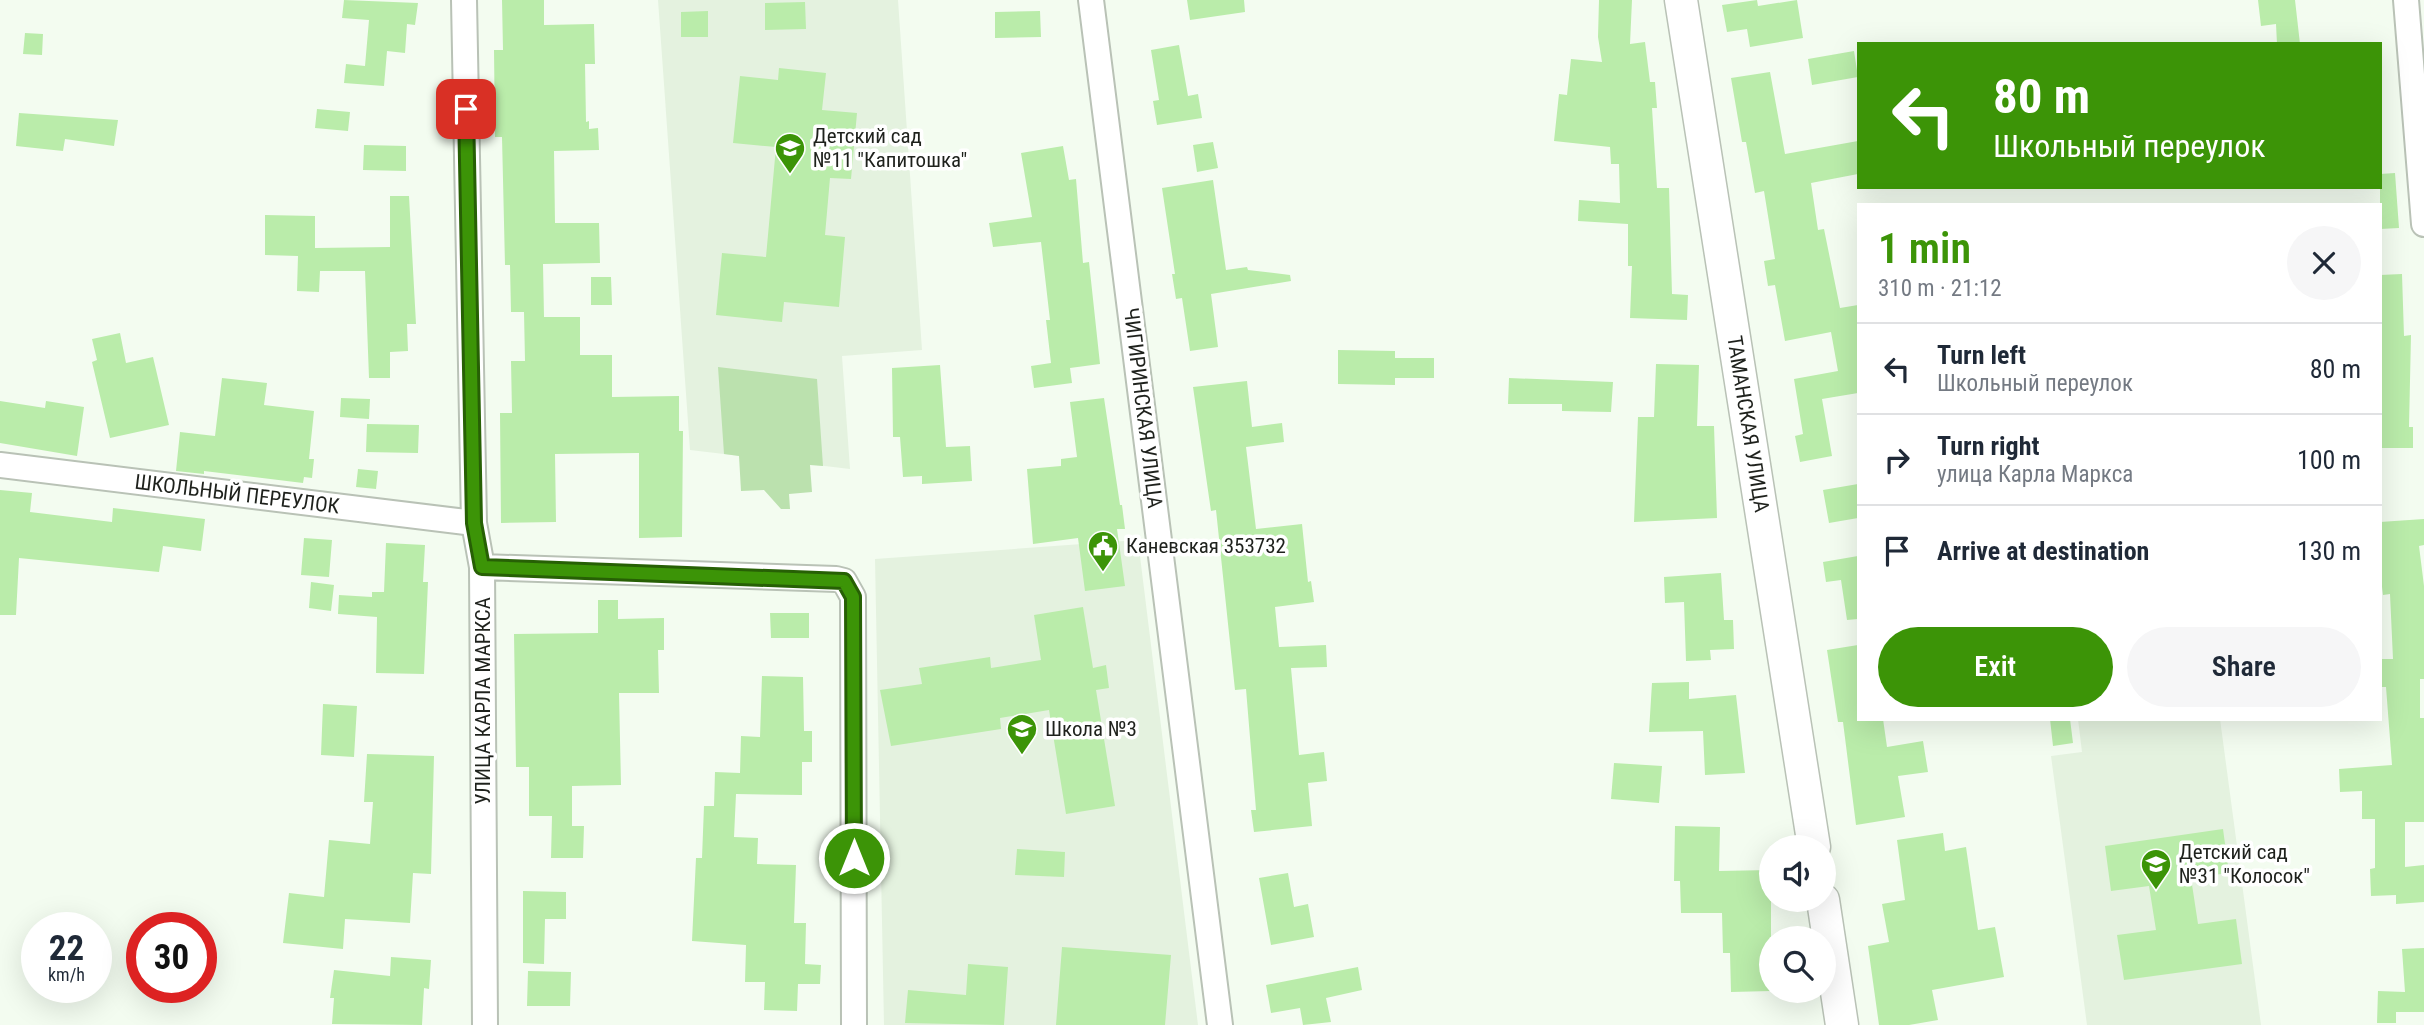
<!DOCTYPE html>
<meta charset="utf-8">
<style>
:root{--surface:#fff;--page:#f6f6f7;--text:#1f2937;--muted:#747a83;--line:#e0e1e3;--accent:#3c9407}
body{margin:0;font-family:"Roboto Condensed",sans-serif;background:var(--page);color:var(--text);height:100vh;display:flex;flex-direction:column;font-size:26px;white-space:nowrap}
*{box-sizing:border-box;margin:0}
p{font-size:23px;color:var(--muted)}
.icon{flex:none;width:38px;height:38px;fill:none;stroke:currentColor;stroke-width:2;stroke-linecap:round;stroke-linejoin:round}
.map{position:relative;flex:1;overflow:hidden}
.side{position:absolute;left:1857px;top:203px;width:525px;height:518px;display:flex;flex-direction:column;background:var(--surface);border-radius:0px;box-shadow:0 7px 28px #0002}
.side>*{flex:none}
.banner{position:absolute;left:1857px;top:42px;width:525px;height:147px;border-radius:0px;box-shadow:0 7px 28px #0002;background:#3c9407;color:#fff;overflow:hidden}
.tools{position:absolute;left:1759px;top:835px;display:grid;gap:14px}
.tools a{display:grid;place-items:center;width:77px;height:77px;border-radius:50%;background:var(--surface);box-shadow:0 7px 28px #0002;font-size:35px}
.speed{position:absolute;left:21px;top:912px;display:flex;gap:14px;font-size:35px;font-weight:700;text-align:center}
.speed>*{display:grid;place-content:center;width:91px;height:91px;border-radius:50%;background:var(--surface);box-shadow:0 7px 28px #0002;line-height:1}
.speed small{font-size:18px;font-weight:400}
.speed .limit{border:10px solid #d22;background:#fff;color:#111}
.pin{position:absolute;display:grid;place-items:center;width:60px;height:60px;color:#fff;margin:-30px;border-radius:14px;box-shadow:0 4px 10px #0006}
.me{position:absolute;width:77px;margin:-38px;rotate:0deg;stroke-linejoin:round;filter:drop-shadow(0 0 5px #0008)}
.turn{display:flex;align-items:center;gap:24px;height:147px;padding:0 21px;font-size:32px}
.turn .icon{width:91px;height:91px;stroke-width:2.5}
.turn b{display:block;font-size:49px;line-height:60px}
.round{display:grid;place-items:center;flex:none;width:74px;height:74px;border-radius:37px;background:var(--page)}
.headline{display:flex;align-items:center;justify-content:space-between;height:119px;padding:0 21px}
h1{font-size:42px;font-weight:600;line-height:52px;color:var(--accent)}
.action{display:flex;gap:14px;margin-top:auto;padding:14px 21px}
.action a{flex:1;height:80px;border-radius:42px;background:var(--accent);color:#fff;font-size:28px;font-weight:600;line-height:80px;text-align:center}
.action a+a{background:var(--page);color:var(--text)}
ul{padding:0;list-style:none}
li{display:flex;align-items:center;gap:21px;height:91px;padding:0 21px;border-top:2px solid var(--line)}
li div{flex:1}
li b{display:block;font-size:26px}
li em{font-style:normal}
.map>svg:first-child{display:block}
.built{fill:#e4f2df}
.green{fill:#bbe1ae}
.building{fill:#baecaa}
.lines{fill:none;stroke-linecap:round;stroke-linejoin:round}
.minor-casing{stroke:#b9c2b6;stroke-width:28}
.tertiary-casing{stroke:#b9c2b6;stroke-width:35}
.minor{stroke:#fff;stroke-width:24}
.tertiary{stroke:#fff;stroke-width:32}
.route-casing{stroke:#276005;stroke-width:18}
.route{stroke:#3c9407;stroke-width:12}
.labels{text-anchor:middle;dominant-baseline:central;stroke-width:7;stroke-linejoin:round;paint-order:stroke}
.poi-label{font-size:21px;fill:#1e211c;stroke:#fff;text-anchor:start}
.street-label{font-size:21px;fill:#1e211c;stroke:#fff}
</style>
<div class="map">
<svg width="2424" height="1025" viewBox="0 0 2424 1025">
<rect width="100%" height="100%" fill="#f3fcf0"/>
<!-- built -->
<path class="built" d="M 658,0 L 898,0 L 922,350 L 842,356 L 850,469 L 690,450 Z
M 1138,540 L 1198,1025 L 884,1025 L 875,559 Z
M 2078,719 L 2220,719 L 2261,1025 L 2087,1025 L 2051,756 L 2082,752 Z"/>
<!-- green -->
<path class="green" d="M 718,367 L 817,379 L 823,466 L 810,465 L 812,492 L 789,494 L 790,509 L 781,509 L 764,490 L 741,491 L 739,456 L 724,454 Z"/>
<!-- building -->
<path class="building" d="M 344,0 L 418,3 L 415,25 L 407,24 L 405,53 L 387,51 L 384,86 L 344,83 L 346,64 L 365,66 L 369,20 L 342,18 Z
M 502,0 L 544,0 L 544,25 L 594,24 L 595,64 L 585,64 L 586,122 L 589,121 L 589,129 L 598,128 L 599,150 L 554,151 L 555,223 L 599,223 L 600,263 L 543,264 L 544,317 L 580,317 L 580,355 L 612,355 L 612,397 L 679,396 L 679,431 L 683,431 L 682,537 L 639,538 L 639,453 L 555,454 L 556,522 L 501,523 L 500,413 L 512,413 L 511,361 L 525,361 L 524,312 L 511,312 L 510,265 L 505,265 L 502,137 L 495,137 L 494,50 L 503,50 Z
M 1187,0 L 1244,0 L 1245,12 L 1190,20 Z
M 1599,0 L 1632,0 L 1630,44 L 1645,42 L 1650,82 L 1655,82 L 1657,108 L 1652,108 L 1657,188 L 1669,188 L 1672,294 L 1688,295 L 1687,320 L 1630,318 L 1632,266 L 1628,266 L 1628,224 L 1578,221 L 1579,200 L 1620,203 L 1619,164 L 1611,164 L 1610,147 L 1554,141 L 1559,94 L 1567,95 L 1571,59 L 1602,62 L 1598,37 Z
M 1757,0 L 1758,6 L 1797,0 L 1803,38 L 1750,47 L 1747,29 L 1727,32 L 1722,5 Z
M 2258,0 L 2295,0 L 2300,44 L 2277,44 L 2276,24 L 2261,26 Z
M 805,2 L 806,29 L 765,30 L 765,3 Z
M 708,11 L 708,37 L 681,37 L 681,12 Z
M 1040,11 L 1041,37 L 995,38 L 995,12 Z
M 25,33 L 43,34 L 42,55 L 23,54 Z
M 1179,45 L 1188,96 L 1198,94 L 1202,118 L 1157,125 L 1153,101 L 1159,100 L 1151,50 Z
M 1854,51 L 1858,77 L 1812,85 L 1808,59 Z
M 779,68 L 826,73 L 822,110 L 857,113 L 851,179 L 830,178 L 825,235 L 845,237 L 839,307 L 784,302 L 782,322 L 716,315 L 722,253 L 766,257 L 776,147 L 733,143 L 740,76 L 778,80 Z
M 1770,72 L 1785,154 L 1858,141 L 1858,174 L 1811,183 L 1818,230 L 1824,229 L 1840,308 L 1858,305 L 1858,393 L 1822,399 L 1832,456 L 1800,462 L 1795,436 L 1803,434 L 1794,379 L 1838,371 L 1831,332 L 1785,341 L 1775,285 L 1768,286 L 1764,261 L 1775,259 L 1764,191 L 1755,193 L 1746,142 L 1742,142 L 1731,78 Z
M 317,109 L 350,112 L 348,131 L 315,128 Z
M 19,113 L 118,120 L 114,146 L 65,139 L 63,151 L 16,146 Z
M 1213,142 L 1218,168 L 1197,172 L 1193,145 Z
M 364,145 L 406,146 L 406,171 L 363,170 Z
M 1063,146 L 1069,180 L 1076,179 L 1083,263 L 1089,262 L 1100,364 L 1070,368 L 1072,383 L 1034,388 L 1031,366 L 1051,363 L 1046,320 L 1050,320 L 1041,242 L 993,247 L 989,223 L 1032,217 L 1021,153 Z
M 2395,173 L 2399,228 L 2380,229 L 2380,174 Z
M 1213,180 L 1226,270 L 1247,267 L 1248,270 L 1290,275 L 1291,281 L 1211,294 L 1218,347 L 1190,351 L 1182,298 L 1176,299 L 1172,274 L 1175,274 L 1162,188 Z
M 390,196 L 409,196 L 416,324 L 407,324 L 408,351 L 390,352 L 390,378 L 369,378 L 365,271 L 320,271 L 319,292 L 297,291 L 298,256 L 265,255 L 265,215 L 315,216 L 315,248 L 390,247 Z
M 2402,274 L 2404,336 L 2411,335 L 2409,427 L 2413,427 L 2413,448 L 2380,448 L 2380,275 Z
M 591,277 L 611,277 L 612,305 L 591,305 Z
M 120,333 L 126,363 L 153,357 L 169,425 L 110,438 L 92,362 L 97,360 L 92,339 Z
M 1338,350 L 1395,351 L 1395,358 L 1434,358 L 1434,378 L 1395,378 L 1395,385 L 1338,384 Z
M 1656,364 L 1699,365 L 1697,426 L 1714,426 L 1717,518 L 1634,522 L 1638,417 L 1654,417 Z
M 940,365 L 946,447 L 970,446 L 972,481 L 922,484 L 922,476 L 903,477 L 900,437 L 893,437 L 892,368 Z
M 222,378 L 267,383 L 264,405 L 314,411 L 309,459 L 314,459 L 312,478 L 304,477 L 303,483 L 204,471 L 204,474 L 176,471 L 180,432 L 215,436 Z
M 1509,378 L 1613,382 L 1611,412 L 1562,411 L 1562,404 L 1508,404 Z
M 1247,381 L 1252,427 L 1282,423 L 1284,442 L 1246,447 L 1256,529 L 1302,524 L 1308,582 L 1311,581 L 1314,602 L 1275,607 L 1279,647 L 1326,645 L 1327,667 L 1291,668 L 1299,755 L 1324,752 L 1327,781 L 1308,783 L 1312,826 L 1254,832 L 1251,810 L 1256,810 L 1246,689 L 1235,690 L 1216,510 L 1211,511 L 1193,387 Z
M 341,398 L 370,399 L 369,419 L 340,417 Z
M 1104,398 L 1120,505 L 1122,505 L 1125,529 L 1117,529 L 1125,586 L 1085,591 L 1078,538 L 1033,544 L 1027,469 L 1061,466 L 1061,459 L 1077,457 L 1070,402 Z
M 0,401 L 45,408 L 46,401 L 84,407 L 77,456 L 0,443 Z
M 367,424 L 419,425 L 418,453 L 366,452 Z
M 358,469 L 378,471 L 376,489 L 356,487 Z
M 1858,484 L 1858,518 L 1829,523 L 1823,490 Z
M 0,490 L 32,493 L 30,512 L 112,522 L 113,508 L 205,519 L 201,551 L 163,546 L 159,572 L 19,558 L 16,615 L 0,615 Z
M 2424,519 L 2424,545 L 2419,546 L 2424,586 L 2424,679 L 2420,679 L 2420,718 L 2424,718 L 2424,822 L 2405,822 L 2405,867 L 2424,865 L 2424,902 L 2396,904 L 2396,895 L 2371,896 L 2370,869 L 2375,868 L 2375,819 L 2362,819 L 2362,791 L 2340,792 L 2339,769 L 2392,765 L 2386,687 L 2380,687 L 2380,659 L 2393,659 L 2390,594 L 2383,595 L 2380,571 L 2380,522 Z
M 304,538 L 332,540 L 329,577 L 301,575 Z
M 386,543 L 425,545 L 423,582 L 428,582 L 424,674 L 376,673 L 377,617 L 338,614 L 339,595 L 372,597 L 372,592 L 384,592 Z
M 1858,556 L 1858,619 L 1847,620 L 1841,580 L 1826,582 L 1823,562 Z
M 1721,573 L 1724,620 L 1733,620 L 1734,649 L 1710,650 L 1711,660 L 1686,661 L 1684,602 L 1665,603 L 1664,577 Z
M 311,582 L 334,585 L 331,611 L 309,608 Z
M 598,600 L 618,600 L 618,619 L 664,618 L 664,650 L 658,650 L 659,693 L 619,693 L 621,785 L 572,786 L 572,826 L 584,826 L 583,858 L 551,858 L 552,816 L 529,816 L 529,767 L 516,767 L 514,634 L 598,633 Z
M 1083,607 L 1093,668 L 1106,665 L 1109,688 L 1096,690 L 1115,806 L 1066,814 L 1049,710 L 1000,718 L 1001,729 L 891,746 L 880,690 L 922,684 L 919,668 L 990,657 L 991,668 L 1041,660 L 1034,615 Z
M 770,613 L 809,613 L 809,638 L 771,638 Z
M 1858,645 L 1858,719 L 1883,719 L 1887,747 L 1923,741 L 1928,772 L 1898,776 L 1905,817 L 1856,825 L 1843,722 L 1838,722 L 1827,650 Z
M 762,676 L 803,677 L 804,731 L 812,731 L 812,762 L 802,762 L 802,795 L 736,794 L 734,837 L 758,838 L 757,864 L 796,865 L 794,923 L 806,923 L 805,964 L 821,965 L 820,984 L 798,984 L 797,1011 L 764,1010 L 765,982 L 745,982 L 746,945 L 692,941 L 696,858 L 702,858 L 704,806 L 714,806 L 715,772 L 740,773 L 741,736 L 760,737 Z
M 1689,682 L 1689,699 L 1736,695 L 1745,773 L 1705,775 L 1703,731 L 1649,732 L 1652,683 Z
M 323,704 L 357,706 L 354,757 L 321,755 Z
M 2050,719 L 2070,719 L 2073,743 L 2053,746 Z
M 367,754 L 434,756 L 431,874 L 413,873 L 410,923 L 345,919 L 343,949 L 283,943 L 289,893 L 324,897 L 329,840 L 370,844 L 373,802 L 364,802 Z
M 1614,763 L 1662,766 L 1659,803 L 1611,799 Z
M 1675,826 L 1720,827 L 1719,871 L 1771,870 L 1771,991 L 1731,992 L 1730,953 L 1723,953 L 1722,913 L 1681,913 L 1680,881 L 1674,881 Z
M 2223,829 L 2229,873 L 2191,878 L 2198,924 L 2236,919 L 2242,964 L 2124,980 L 2117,935 L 2156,930 L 2149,886 L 2111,891 L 2105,846 Z
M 1943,833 L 1945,851 L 1966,847 L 1978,930 L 1995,927 L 2004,977 L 1932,990 L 1938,1020 L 1909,1025 L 1879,1025 L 1868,946 L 1889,942 L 1882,904 L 1905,900 L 1897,840 Z
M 1017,849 L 1065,852 L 1064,877 L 1015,875 Z
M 1288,873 L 1294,907 L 1308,904 L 1314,937 L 1271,945 L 1259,878 Z
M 523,891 L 566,892 L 566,919 L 545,919 L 544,964 L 523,963 Z
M 1062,947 L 1171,955 L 1165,1025 L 1056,1025 Z
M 2424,948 L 2424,1012 L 2396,1012 L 2396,1023 L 2377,1023 L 2378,991 L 2405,992 L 2402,949 Z
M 391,957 L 431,960 L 429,989 L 424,988 L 422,1025 L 332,1024 L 334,998 L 330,998 L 334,970 L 390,976 Z
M 968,964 L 1008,967 L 1004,1025 L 905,1023 L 908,990 L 966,995 Z
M 1358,967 L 1362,990 L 1326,998 L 1331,1022 L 1303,1025 L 1300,1008 L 1271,1013 L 1266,985 Z
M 528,971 L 571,972 L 570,1006 L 527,1006 Z"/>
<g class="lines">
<!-- minor casing -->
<g class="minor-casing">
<path id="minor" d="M 464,0 L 474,523 L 482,567 L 485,1025
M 1091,0 L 1220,1025
M 2406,0 L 2424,224
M 0,465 L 474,523
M 482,567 L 836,579 L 844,581 L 853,597 L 854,1025"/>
</g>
<!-- tertiary casing -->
<g class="tertiary-casing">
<path id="tertiary" d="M 1681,0 L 1814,847
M 1823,900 L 1842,1025"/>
</g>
<!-- minor -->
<use href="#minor" class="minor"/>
<!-- tertiary -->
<use href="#tertiary" class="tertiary"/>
</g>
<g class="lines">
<!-- route casing -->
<g class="route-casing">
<path id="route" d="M 466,109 L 474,523 L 482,567 L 844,581 L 853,597 L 854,858"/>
</g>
<!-- route -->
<use href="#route" class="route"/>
</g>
<!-- icons -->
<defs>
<g id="school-pin" transform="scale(1.575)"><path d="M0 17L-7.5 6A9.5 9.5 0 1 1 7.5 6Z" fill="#3c9407" stroke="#fff"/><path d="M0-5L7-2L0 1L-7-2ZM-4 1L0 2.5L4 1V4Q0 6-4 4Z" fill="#fff"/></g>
<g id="civic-pin" transform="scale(1.575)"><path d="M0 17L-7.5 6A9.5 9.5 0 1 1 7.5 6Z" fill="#3c9407" stroke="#fff"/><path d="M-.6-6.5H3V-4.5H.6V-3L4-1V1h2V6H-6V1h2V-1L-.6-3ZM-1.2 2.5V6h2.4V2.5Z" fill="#fff"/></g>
</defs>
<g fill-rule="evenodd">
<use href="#school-pin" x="790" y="148"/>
<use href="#civic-pin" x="1103" y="546"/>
<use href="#school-pin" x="1022" y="729"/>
<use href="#school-pin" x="2156" y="864"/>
</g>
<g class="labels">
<!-- poi labels -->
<g class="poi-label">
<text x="813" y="136">Детский сад<tspan x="813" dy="24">№11 "Капитошка"</tspan></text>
<text x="1126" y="546">Каневская 353732</text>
<text x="1045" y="729">Школа №3</text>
<text x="2179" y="852">Детский сад<tspan x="2179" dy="24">№31 "Колосок"</tspan></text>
</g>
<!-- street labels -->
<g class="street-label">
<text transform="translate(1143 408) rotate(83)">ЧИГИРИНСКАЯ УЛИЦА</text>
<text transform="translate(1748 424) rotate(81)">ТАМАНСКАЯ УЛИЦА</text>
<text transform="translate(237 494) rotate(7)">ШКОЛЬНЫЙ ПЕРЕУЛОК</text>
<text transform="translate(483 701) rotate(-90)">УЛИЦА КАРЛА МАРКСА</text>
</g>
</g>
</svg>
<div class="tools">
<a><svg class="icon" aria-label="sound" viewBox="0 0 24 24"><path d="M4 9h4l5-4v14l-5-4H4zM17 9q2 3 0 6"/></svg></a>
<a><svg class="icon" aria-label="search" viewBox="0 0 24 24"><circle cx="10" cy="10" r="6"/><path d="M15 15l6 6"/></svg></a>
</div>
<div class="speed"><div>22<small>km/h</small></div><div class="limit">30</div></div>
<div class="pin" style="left:466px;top:109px;background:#d93025"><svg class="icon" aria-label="arrive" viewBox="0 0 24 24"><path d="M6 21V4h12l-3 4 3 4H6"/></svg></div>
<svg class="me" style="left:854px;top:858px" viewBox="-20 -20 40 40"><circle r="17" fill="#3c9407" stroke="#fff" stroke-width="3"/><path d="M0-11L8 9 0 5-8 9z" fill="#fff"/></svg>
<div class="banner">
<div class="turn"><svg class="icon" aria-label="left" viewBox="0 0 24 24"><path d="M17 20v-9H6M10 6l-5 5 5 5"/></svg><div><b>80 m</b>Школьный переулок</div></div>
</div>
<section class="side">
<div class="headline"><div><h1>1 min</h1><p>310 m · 21:12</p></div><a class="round"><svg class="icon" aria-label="close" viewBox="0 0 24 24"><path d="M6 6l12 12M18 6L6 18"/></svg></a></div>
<ul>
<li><svg class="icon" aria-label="left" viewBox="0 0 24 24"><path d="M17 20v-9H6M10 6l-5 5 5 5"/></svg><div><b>Turn left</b><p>Школьный переулок</p></div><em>80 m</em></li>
<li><svg class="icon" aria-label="right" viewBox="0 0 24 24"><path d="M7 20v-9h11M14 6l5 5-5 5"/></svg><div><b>Turn right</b><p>улица Карла Маркса</p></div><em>100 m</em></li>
<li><svg class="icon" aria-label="arrive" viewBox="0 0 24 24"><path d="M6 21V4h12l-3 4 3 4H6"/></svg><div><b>Arrive at destination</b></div><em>130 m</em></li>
</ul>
<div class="action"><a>Exit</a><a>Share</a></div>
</section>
</div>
